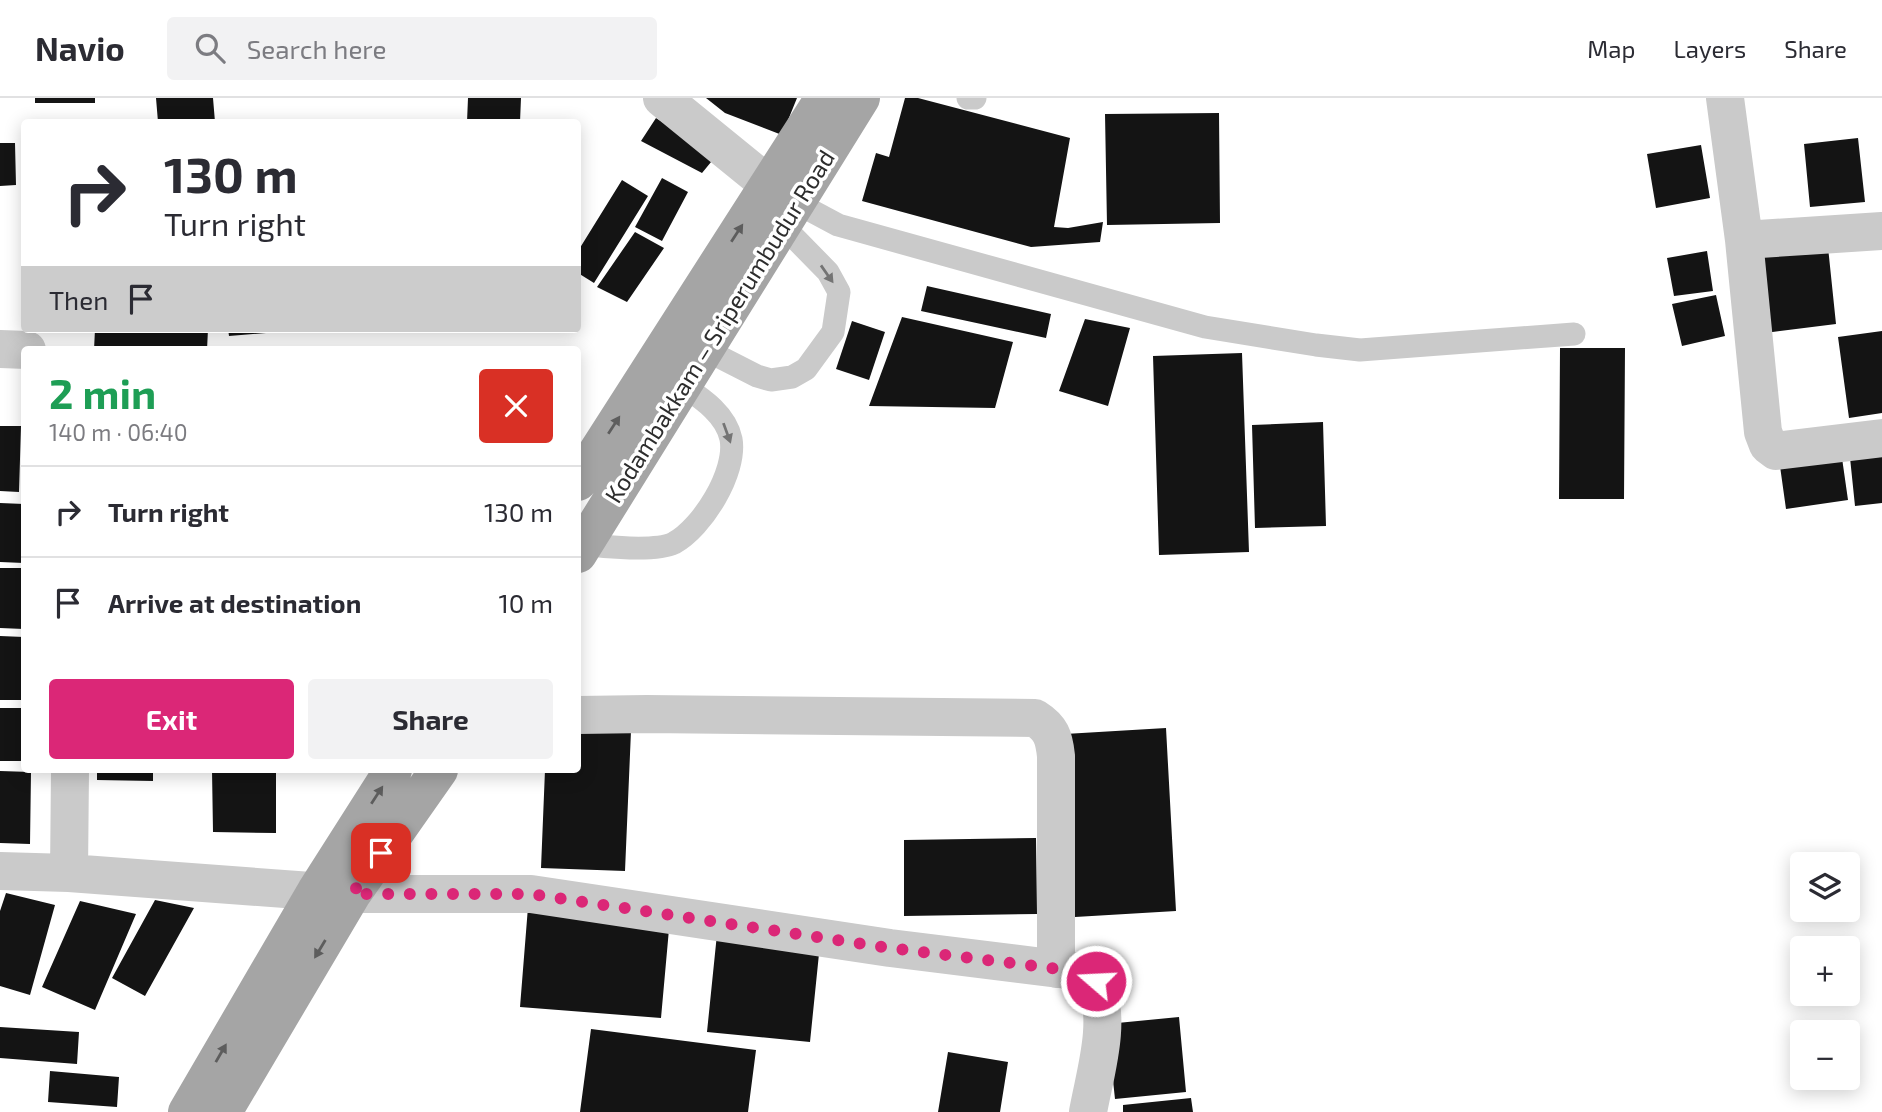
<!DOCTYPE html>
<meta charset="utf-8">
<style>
:root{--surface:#fff;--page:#f2f2f3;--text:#2b2b33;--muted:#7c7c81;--line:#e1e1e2;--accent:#db2777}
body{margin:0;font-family:"Exo 2",sans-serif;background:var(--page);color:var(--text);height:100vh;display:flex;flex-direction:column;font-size:26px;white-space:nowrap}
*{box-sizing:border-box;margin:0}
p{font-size:23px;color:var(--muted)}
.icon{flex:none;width:38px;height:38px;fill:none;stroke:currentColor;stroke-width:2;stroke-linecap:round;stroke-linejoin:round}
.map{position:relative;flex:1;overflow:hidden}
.sheet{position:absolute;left:21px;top:248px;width:560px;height:427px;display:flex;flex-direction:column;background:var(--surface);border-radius:7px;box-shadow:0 4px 18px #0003}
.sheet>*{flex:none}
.top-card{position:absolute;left:21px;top:21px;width:560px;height:214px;border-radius:7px;box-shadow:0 4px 18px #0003;background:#fff;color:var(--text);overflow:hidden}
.controls{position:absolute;left:1790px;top:754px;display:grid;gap:14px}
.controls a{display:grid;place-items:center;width:70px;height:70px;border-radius:7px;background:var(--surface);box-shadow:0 4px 18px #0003;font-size:35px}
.pin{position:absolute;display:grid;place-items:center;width:60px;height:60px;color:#fff;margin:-30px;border-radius:14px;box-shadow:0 4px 10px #0006}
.me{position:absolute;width:77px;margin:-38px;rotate:289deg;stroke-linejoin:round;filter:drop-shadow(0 0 5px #0008)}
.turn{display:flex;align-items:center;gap:24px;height:147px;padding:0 28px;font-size:32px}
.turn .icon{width:91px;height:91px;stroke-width:2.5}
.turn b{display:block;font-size:49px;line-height:60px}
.then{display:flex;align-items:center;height:66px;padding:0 28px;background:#0003;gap:14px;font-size:26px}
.round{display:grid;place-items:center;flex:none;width:74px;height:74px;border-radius:7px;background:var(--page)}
.summary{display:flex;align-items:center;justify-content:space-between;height:119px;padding:0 28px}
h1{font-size:42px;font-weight:700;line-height:52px;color:#1e9e55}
.button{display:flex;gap:14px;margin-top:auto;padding:14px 28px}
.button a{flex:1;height:80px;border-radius:7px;background:var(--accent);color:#fff;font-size:28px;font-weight:700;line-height:80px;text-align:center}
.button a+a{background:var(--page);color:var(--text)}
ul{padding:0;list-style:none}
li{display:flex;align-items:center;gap:21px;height:91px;padding:0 28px;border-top:2px solid var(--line)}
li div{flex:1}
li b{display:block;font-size:26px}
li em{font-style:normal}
header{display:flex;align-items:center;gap:42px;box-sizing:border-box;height:98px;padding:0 35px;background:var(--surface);border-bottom:2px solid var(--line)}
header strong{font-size:33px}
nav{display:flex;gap:38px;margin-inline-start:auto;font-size:24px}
.search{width:490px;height:63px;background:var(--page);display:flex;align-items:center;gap:18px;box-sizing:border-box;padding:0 24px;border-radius:7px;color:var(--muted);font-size:26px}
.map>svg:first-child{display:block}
.building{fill:#141414}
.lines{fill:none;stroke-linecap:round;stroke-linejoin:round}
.service{stroke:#cacaca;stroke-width:23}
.minor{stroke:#cacaca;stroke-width:38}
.primary{stroke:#a5a5a5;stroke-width:38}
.oneway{fill:#5d5d5d}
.oneway2{fill:#747474}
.route{stroke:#db2777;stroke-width:12;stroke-dasharray:0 21.6}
.labels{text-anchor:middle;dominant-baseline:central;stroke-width:7;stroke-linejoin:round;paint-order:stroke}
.street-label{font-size:24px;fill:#2d2d2d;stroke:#fff}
</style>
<header>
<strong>Navio</strong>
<div class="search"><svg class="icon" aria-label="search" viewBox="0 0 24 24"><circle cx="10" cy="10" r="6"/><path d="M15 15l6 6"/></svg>Search here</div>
<nav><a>Map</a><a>Layers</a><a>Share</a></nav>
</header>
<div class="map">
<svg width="1882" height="1014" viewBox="0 0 1882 1014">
<rect width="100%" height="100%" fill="#fff"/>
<!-- building -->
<path class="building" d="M 35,0 L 95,0 L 95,5 L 35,5 Z
M 156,0 L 213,0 L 215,24 L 158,24 Z
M 468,0 L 521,0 L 520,24 L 467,24 Z
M 706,0 L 797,0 L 782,37 L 725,15 Z
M 905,0 L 918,0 L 1070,40 L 1054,129 L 1068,130 L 1103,124 L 1100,144 L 1031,149 L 862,103 L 876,55 L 889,59 Z
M 1219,15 L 1220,125 L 1107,127 L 1105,16 Z
M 656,20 L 716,58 L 702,75 L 641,43 Z
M 1858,40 L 1865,104 L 1810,109 L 1804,46 Z
M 0,45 L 15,45 L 16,87 L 0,88 Z
M 1701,47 L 1710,100 L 1656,110 L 1647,56 Z
M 662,80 L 688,94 L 662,143 L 635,129 Z
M 622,82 L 648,98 L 594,185 L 578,175 L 578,153 Z
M 635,134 L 664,150 L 627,204 L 597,189 Z
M 1828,149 L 1836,226 L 1765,235 L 1757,157 Z
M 1707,153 L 1713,193 L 1674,198 L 1667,160 Z
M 927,188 L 1051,216 L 1046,240 L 921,213 Z
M 1716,197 L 1725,238 L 1682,248 L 1672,206 Z
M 902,219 L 1013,244 L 995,310 L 869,308 Z
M 1085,221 L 1130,230 L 1108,308 L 1059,293 Z
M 852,223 L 885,234 L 869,282 L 836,271 Z
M 95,231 L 208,231 L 207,252 L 94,252 Z
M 228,231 L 290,231 L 290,233 L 229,238 Z
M 1882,233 L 1882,315 L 1849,320 L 1838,239 Z
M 1560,250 L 1625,250 L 1624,401 L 1559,401 Z
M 1242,255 L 1249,454 L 1159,457 L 1153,258 Z
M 1323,324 L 1326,428 L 1255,430 L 1252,327 Z
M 0,328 L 21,328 L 19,394 L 0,393 Z
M 1882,346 L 1882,405 L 1855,408 L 1849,350 Z
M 1841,353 L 1848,402 L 1786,411 L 1779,361 Z
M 0,405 L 24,406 L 24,465 L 0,464 Z
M 0,470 L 24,470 L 24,531 L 0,530 Z
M 0,538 L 24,539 L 24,602 L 0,602 Z
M 0,610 L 24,610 L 24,663 L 0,663 Z
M 1166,630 L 1176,813 L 1075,819 L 1065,636 Z
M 578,632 L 631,633 L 625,773 L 541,770 L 545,672 L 578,672 Z
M 97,672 L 153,672 L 153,683 L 97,682 Z
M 212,672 L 276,672 L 276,735 L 213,734 Z
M 0,673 L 31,674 L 30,746 L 0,745 Z
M 1036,740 L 1037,816 L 904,818 L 904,742 Z
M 6,795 L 55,807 L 30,897 L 0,888 L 0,813 Z
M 155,802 L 194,810 L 145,898 L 112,880 Z
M 80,803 L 136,816 L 95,912 L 42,889 Z
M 528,809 L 670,820 L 661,920 L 520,909 Z
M 717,836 L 820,846 L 810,944 L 707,934 Z
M 1179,919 L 1186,994 L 1115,1001 L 1107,926 Z
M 0,929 L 79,934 L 77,966 L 0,960 Z
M 591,931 L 756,952 L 748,1014 L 580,1014 Z
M 948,954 L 1008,964 L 1000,1014 L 938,1014 Z
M 50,973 L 119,979 L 117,1009 L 48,1004 Z
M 1191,1000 L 1193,1014 L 1123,1014 L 1123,1007 Z"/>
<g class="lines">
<!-- service -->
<path class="service" d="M 968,0 L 975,0
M 795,104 L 838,127 L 1205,229 L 1316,247 L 1360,252 L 1574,236
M 704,251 L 757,278 L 771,282 L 792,279 L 806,271 L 833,234 L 839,194 L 828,174 L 781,126
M 583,446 C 604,449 656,454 674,445 C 702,430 737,374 731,341 C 726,316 701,300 682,287"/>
<!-- minor -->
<path class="minor" d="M 662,0 L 769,87 L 795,104
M 1725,0 L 1744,142 L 1763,334 L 1768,347 L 1776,353 L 1882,340
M 1744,142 L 1882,133
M 0,251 L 27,252
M 578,617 L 647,616 L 1035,620 C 1051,630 1054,639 1056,658 L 1056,871
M 0,773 L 69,775 L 352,796 L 531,796 L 890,850 L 1075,873 L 1096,883 C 1111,926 1096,971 1088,1014
M 69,775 L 70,672"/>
<!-- primary -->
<path class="primary" d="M 578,384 L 824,0
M 578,456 L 861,0
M 187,1014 L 316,793 L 393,672
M 223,1014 L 352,796 L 439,672"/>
</g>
<!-- one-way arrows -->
<defs><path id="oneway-solid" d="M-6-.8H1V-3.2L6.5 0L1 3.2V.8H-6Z" transform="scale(1.75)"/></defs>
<g class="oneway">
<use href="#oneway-solid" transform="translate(737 135) rotate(-57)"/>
<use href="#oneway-solid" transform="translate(614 327) rotate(-57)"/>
<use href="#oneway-solid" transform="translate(377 697) rotate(-57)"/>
<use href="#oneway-solid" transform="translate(320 851) rotate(121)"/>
<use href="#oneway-solid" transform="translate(221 955) rotate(-60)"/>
</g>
<g class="oneway2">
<use href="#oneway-solid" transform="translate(827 176) rotate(55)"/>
<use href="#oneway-solid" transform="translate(727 335) rotate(70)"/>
</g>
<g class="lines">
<!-- route -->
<path class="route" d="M 381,755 L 352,796 L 531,796 L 890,850 L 1075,873 L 1096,883"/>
</g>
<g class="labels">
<!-- street labels -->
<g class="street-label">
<text transform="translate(719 228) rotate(-58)">Kodambakkam – Sriperumbudur Road</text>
</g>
</g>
</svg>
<div class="controls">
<a><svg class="icon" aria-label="layers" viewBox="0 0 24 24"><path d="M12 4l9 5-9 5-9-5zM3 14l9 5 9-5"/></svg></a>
<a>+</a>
<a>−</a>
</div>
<div class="pin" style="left:381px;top:755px;background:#d93025"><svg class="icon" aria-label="arrive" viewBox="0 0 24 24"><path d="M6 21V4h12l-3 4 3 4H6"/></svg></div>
<svg class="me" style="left:1096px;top:883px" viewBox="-20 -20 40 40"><circle r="17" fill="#db2777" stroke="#fff" stroke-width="3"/><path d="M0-11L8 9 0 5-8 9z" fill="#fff"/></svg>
<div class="top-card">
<div class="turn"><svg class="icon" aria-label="right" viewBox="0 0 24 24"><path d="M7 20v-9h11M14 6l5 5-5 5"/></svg><div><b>130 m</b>Turn right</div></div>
<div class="then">Then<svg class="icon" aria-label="arrive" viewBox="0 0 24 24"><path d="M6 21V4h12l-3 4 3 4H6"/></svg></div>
</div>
<section class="sheet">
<div class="summary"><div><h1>2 min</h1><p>140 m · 06:40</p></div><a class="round" style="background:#d93025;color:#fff"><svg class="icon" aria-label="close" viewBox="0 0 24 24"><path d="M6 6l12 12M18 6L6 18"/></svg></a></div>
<ul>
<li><svg class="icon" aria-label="right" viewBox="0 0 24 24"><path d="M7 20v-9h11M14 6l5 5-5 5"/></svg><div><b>Turn right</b></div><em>130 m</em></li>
<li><svg class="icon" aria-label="arrive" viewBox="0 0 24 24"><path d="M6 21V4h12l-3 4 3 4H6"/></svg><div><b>Arrive at destination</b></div><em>10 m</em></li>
</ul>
<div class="button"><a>Exit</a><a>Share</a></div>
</section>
</div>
